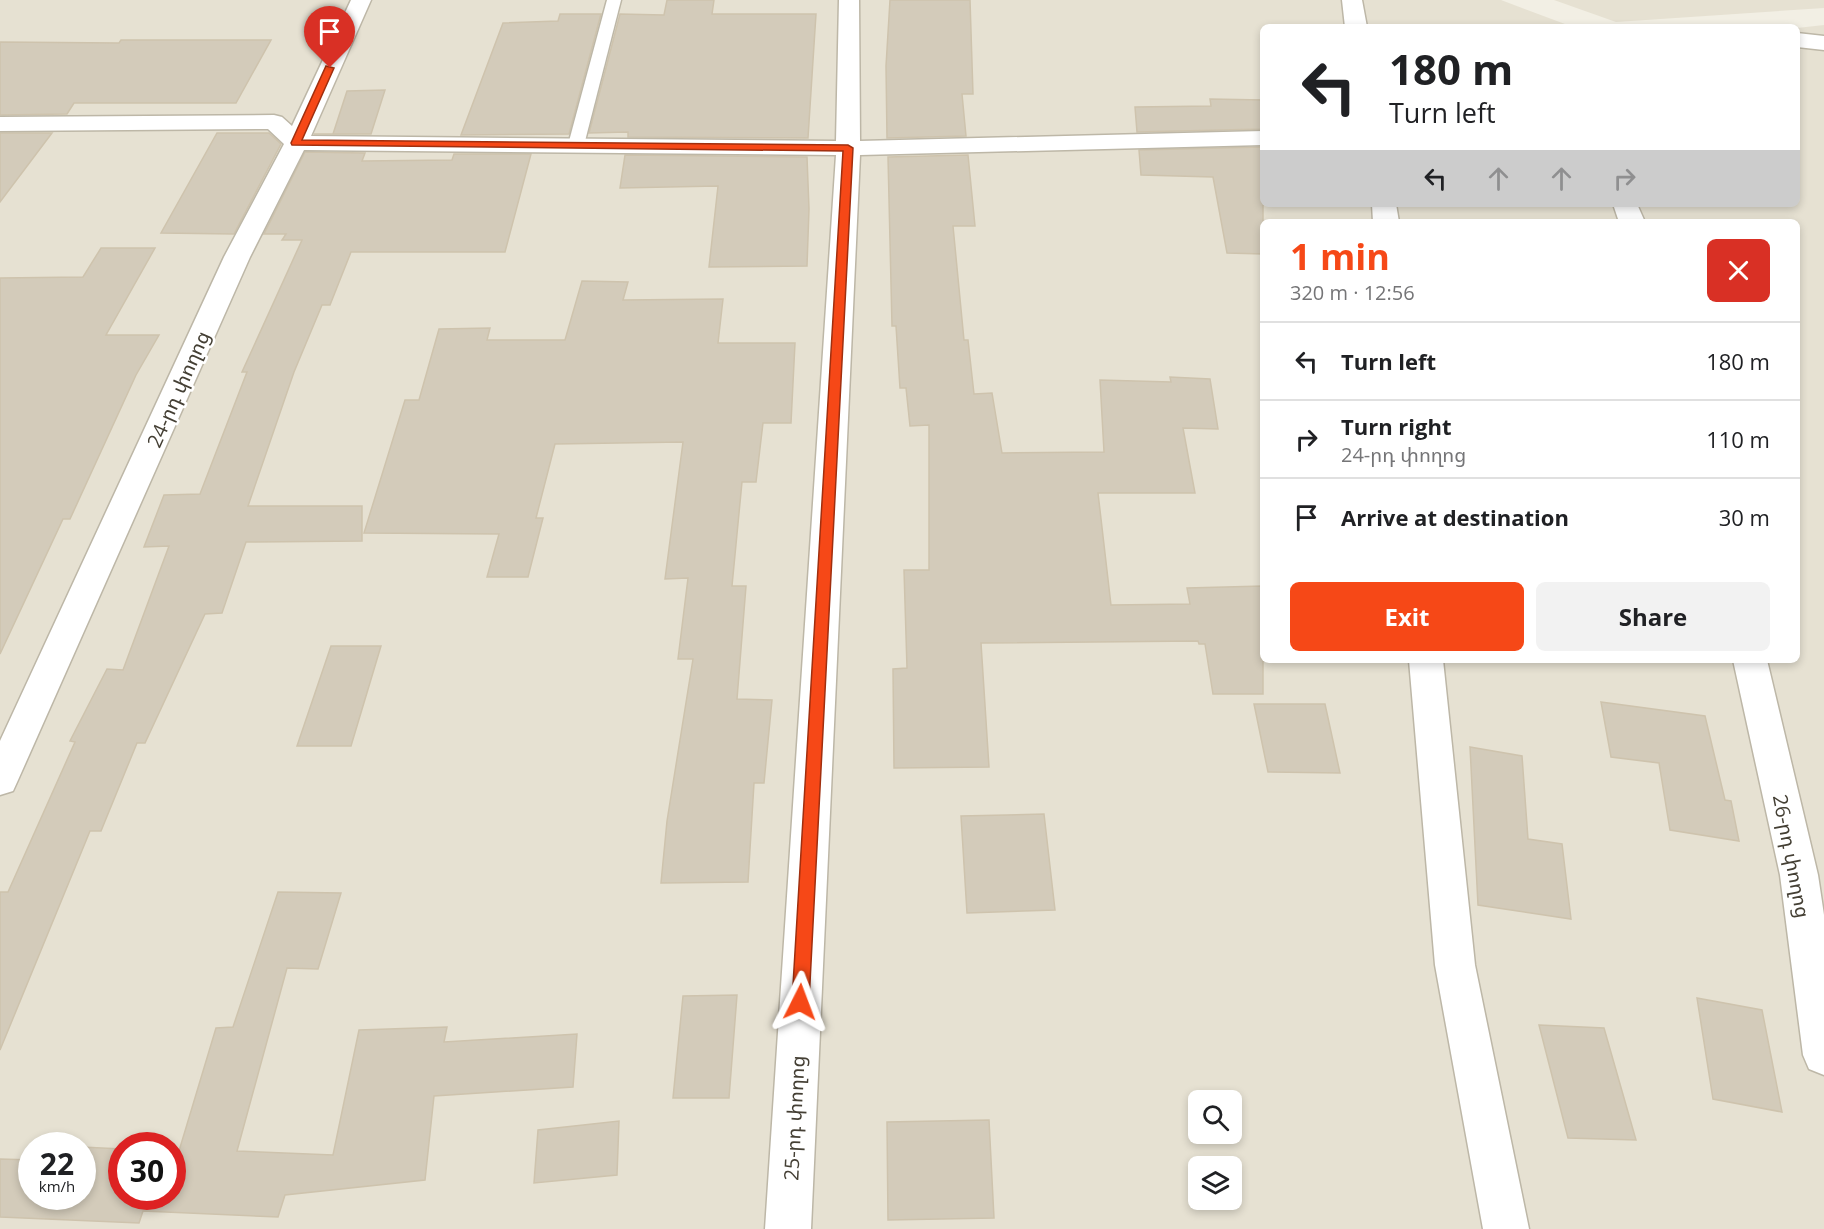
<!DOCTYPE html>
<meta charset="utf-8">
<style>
:root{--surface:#fff;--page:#f2f2f2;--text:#202124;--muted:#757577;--line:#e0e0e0;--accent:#f64817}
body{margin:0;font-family:"Open Sans","Noto Sans Armenian",sans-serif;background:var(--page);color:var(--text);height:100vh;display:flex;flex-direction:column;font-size:22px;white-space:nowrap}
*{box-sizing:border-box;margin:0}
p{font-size:20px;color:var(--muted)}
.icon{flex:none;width:33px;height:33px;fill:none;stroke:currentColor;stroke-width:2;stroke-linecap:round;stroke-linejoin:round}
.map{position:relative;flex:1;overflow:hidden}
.details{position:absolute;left:1260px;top:219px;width:540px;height:444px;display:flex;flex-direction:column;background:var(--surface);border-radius:9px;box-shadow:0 3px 9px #0003}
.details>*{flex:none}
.guide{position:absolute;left:1260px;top:24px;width:540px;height:183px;border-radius:9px;box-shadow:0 3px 9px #0003;background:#fff;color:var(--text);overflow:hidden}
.buttons{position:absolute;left:1188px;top:1090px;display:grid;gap:12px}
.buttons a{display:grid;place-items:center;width:54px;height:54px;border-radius:9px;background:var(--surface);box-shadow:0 3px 9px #0003;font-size:30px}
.speed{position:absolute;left:18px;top:1132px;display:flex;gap:12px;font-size:30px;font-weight:700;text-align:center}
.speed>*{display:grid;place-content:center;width:78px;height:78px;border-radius:50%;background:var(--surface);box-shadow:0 3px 9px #0003;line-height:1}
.speed small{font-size:15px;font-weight:400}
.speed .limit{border:9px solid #d22;background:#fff;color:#111}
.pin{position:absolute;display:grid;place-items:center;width:51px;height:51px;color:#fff;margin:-62px -26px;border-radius:50% 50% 50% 0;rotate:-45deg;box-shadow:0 0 6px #0007}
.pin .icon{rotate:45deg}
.me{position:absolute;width:66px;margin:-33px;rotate:3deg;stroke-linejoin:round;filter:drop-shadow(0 0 4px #0008)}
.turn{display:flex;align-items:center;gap:21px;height:126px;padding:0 30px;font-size:27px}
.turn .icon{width:78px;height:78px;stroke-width:2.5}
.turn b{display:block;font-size:42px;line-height:51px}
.lanes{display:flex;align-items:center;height:57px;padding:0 30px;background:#0003;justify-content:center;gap:30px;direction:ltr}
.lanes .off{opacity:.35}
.round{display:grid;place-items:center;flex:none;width:63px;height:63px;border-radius:9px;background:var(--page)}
.head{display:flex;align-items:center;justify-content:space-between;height:102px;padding:0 30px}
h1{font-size:36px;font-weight:700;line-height:45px;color:var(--accent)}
.button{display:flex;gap:12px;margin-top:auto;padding:12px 30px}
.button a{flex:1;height:69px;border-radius:9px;background:var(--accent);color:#fff;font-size:24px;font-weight:700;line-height:69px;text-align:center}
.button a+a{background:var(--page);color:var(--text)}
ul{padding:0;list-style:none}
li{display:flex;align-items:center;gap:18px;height:78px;padding:0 30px;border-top:2px solid var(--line)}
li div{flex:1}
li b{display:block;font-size:22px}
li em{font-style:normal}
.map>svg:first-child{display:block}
.residential{fill:#e6e1d2;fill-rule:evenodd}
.building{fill:#d3cbba;stroke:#cec3ad;stroke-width:1.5}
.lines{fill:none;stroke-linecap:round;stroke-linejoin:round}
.lane-casing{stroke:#bdb7a7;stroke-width:3}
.street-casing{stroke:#bdb7a7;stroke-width:3}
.lane{fill:#fff;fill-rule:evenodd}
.street{fill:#fff;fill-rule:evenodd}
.route{fill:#f64817;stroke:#a02f0f;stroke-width:1.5}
.labels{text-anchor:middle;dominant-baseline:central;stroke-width:5;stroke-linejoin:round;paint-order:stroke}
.street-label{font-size:20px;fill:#443f34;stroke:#fff}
</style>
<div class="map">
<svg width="1824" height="1229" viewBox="0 0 1824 1229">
<rect width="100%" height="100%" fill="#f2efe4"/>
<!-- residential -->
<path class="residential" d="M 0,0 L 1501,0 L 1573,27 L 1263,27 L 1263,204 L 1797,204 L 1797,28 L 1824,25 L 1824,1229 L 0,1229 ZM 1263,222 L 1797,222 L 1797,660 L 1263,660 ZM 1198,1101 L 1232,1101 L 1232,1134 L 1198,1134 ZM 32,1146 L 82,1146 L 82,1197 L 32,1197 ZM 122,1146 L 172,1146 L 172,1197 L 122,1197 ZM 1198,1167 L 1232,1167 L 1232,1200 L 1198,1200 Z
M 1554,0 L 1824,0 L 1824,8 L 1616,22 Z"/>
<!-- building -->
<path class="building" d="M 667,0 L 714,0 L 712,14 L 816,14 L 808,138 L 628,137 L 628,132 L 589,133 L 620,14 L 664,15 Z
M 890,0 L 970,0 L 973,94 L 962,94 L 966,136 L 887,138 L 886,66 Z
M 560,14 L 601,14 L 569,134 L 461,135 L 503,23 L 558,21 Z
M 121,40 L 271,40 L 236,103 L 74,103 L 67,114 L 0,115 L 0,42 L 119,43 Z
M 385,90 L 371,134 L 314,134 L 333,134 L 347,91 Z
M 1210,99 L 1263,100 L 1263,129 L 1137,132 L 1135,107 L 1211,106 Z
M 0,133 L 52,133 L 0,202 Z
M 217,133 L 269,133 L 281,144 L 234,234 L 161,233 Z
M 1263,147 L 1263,254 L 1227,253 L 1213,177 L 1141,175 L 1139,150 Z
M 305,152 L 365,153 L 362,161 L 452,160 L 454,154 L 531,154 L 505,252 L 351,252 L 330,305 L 322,305 L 294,372 L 248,506 L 362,506 L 362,541 L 246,542 L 222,613 L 205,614 L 145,743 L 137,743 L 101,831 L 90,831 L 0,1050 L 0,892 L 8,892 L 75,742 L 70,741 L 107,669 L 123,670 L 169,546 L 144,547 L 164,495 L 200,494 L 247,372 L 242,372 L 302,240 L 282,240 L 286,234 L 264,234 Z
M 625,155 L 807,157 L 809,209 L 807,266 L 709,267 L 718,186 L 620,188 Z
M 968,155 L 975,226 L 953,226 L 964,340 L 968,340 L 974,394 L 992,393 L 1002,453 L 1104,452 L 1100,380 L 1171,382 L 1170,377 L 1210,379 L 1218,429 L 1183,428 L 1195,493 L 1098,493 L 1111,605 L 1190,604 L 1187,588 L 1263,586 L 1263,694 L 1213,694 L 1205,644 L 1199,644 L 1198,641 L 981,643 L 989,767 L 894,768 L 893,669 L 907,668 L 904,570 L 929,570 L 929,425 L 910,426 L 906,388 L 900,388 L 896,326 L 892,326 L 888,157 Z
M 101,248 L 155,248 L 106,335 L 159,335 L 136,375 L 70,519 L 63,519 L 0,654 L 0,278 L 83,277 Z
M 582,281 L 628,282 L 623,300 L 723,299 L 718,343 L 795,343 L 791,423 L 763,423 L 756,482 L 742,482 L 732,586 L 746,586 L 737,699 L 772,700 L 764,783 L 754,783 L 748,882 L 661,883 L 667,821 L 693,659 L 678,659 L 688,578 L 665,579 L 683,442 L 555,444 L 536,518 L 543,518 L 528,577 L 487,577 L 499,534 L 364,533 L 405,400 L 419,400 L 439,329 L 490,328 L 487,340 L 565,340 Z
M 331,646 L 381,646 L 351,746 L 297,746 Z
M 1601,702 L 1705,716 L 1725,800 L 1731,801 L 1739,841 L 1670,830 L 1659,763 L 1611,757 Z
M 1254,704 L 1325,704 L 1340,773 L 1268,772 Z
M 1470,747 L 1522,756 L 1528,839 L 1562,844 L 1571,919 L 1478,905 Z
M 1044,814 L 1055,910 L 967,913 L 961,816 Z
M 278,892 L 341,893 L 318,969 L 287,968 L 237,1151 L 333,1155 L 359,1030 L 447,1027 L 444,1042 L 577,1034 L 573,1087 L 434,1096 L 425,1180 L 285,1195 L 278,1217 L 143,1211 L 139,1223 L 0,1217 L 0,1159 L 32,1160 L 32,1197 L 82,1197 L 82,1147 L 122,1149 L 122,1197 L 172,1197 L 172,1151 L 179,1151 L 216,1028 L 233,1027 Z
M 737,995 L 729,1098 L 673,1098 L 683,996 Z
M 1697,998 L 1762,1010 L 1782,1112 L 1713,1099 Z
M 1539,1025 L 1604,1028 L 1636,1140 L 1568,1138 Z
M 989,1120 L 994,1218 L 888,1220 L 887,1122 Z
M 619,1121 L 617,1175 L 534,1183 L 538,1130 Z"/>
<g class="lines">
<!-- lane casing -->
<g class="lane-casing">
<path id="lane" d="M 607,0 L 621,0 L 584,145 L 576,150 L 568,145 Z"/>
</g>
<!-- street casing -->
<g class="street-casing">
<path id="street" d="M 351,0 L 371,0 L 311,136 L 836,141 L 839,0 L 859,0 L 860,141 L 1263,131 L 1263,145 L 860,155 L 811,1229 L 765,1229 L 836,155 L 304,150 L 250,257 L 18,780 L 13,791 L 0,795 L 0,741 L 224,257 L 284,144 L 268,129 L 0,131 L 0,117 L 274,115 L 282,117 L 292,126 Z
M 1342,0 L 1362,0 L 1367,27 L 1345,27 Z
M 1797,33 L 1824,36 L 1824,50 L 1797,47 Z
M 1372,204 L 1396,204 L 1399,222 L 1373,222 Z
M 1613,204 L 1637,204 L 1645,222 L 1619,222 Z
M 1409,660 L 1443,660 L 1475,965 L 1529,1229 L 1483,1229 L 1435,965 Z
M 1733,660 L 1767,660 L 1818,875 L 1824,915 L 1824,1075 L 1809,1069 L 1803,1055 L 1780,875 Z"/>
</g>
<!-- lane -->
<use href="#lane" class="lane"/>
<!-- street -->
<use href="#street" class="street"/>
</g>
<!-- route -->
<path class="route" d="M 326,66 L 334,68 L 302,140 L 848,145 L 853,148 L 809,1002 L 806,1007 L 800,1010 L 794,1007 L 792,1002 L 843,151 L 292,145 L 291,143 Z"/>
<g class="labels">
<!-- street labels -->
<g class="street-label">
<text transform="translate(178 389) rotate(-66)">24-րդ փողոց</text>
<text transform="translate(1792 856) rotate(79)">26-րդ փողոց</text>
<text transform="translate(794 1118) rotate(-87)">25-րդ փողոց</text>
</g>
</g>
</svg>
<div class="buttons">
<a><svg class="icon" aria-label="search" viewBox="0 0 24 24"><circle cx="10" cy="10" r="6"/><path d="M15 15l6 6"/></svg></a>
<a><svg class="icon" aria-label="layers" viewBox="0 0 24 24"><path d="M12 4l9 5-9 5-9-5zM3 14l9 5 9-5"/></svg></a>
</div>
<div class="speed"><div>22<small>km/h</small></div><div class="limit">30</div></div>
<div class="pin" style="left:330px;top:68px;background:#d93025"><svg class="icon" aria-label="arrive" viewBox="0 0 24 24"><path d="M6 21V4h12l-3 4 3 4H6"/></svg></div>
<svg class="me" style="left:800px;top:1002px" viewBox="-20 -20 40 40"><path d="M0-17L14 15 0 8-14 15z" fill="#f64817" stroke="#fff" stroke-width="4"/></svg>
<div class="guide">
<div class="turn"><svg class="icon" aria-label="left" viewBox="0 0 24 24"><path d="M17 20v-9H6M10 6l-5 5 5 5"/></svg><div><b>180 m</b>Turn left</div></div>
<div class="lanes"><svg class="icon" aria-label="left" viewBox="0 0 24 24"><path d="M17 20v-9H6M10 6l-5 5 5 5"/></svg><svg class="icon off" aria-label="ahead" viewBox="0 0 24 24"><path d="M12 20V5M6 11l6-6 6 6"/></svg><svg class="icon off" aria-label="ahead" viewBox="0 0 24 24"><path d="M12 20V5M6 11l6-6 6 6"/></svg><svg class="icon off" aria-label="right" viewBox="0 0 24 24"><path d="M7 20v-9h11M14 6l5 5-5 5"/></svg></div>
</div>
<section class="details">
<div class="head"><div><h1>1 min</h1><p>320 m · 12:56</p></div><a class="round" style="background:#d93025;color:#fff"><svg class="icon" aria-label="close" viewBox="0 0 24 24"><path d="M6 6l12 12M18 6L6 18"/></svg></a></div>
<ul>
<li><svg class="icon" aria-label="left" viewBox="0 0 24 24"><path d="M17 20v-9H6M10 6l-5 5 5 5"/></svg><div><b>Turn left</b></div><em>180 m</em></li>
<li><svg class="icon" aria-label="right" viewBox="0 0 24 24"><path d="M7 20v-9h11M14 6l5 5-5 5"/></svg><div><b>Turn right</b><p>24-րդ փողոց</p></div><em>110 m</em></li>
<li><svg class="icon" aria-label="arrive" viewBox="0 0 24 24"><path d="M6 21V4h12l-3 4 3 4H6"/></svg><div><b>Arrive at destination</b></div><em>30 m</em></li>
</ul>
<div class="button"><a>Exit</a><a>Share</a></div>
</section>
</div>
